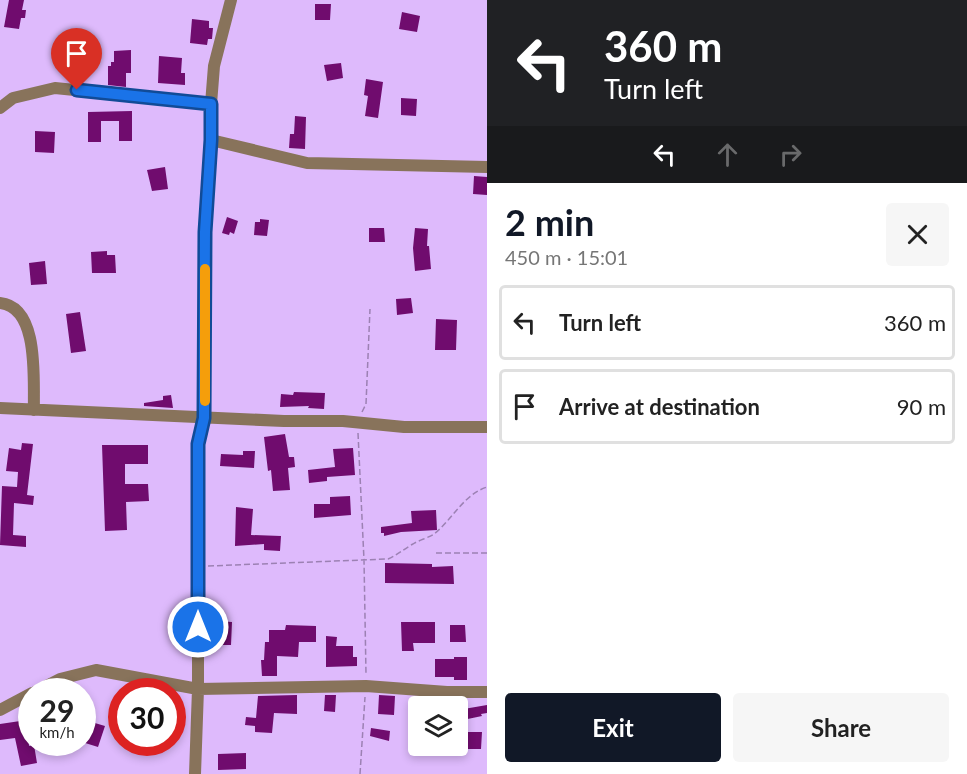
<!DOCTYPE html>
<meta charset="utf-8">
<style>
:root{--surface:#fff;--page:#f6f6f6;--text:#222;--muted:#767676;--line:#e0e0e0;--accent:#111827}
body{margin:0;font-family:Lato,sans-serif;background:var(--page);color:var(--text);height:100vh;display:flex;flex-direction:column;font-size:22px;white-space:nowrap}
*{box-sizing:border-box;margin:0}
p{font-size:20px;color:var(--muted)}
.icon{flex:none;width:33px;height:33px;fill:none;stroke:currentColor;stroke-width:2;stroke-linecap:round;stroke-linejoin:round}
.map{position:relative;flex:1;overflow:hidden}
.details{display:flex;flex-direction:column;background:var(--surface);width:480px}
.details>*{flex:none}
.top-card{background:#202124;color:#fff;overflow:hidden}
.buttons{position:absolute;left:408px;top:696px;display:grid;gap:12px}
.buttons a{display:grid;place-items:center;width:60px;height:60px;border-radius:6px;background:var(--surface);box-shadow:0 3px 9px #0003;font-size:30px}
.speed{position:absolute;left:18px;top:678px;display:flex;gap:12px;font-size:30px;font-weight:700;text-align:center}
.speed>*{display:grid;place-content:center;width:78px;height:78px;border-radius:50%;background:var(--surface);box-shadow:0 3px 9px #0003;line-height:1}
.speed small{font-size:15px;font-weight:400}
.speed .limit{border:9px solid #d22;background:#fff;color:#111}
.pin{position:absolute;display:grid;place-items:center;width:51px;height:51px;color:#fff;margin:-62px -26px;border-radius:50% 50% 50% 0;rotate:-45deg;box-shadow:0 0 6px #0007}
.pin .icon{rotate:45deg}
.me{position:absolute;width:66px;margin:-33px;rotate:0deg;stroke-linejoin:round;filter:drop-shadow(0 0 4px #0008)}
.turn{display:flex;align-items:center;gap:21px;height:126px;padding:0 18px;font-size:27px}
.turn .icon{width:78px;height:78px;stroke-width:2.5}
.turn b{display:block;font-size:42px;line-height:51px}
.lanes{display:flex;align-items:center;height:57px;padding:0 18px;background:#0003;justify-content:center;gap:30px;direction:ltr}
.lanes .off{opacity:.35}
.round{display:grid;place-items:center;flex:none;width:63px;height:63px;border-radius:6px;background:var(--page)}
.headline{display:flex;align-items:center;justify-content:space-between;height:102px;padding:0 18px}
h1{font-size:36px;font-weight:700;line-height:45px;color:var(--accent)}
.primary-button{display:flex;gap:12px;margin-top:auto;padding:12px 18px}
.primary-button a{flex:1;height:69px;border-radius:6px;background:var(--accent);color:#fff;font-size:24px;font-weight:700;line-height:69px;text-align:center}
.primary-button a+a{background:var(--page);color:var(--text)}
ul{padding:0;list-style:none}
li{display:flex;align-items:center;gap:18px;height:75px;margin:0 12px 9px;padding:0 6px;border:3px solid var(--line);border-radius:6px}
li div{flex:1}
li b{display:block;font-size:22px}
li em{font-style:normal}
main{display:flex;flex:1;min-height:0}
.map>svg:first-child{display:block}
.building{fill:#700c6e}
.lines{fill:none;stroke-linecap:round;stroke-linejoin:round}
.path{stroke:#9c81b3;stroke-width:1.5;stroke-dasharray:6 3;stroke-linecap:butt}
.minor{stroke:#88735b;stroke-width:12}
.route-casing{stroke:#114b97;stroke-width:15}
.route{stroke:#1a73e8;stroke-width:10}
.slow{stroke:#f59e0b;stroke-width:10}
</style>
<main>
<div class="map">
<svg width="487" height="774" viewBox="0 0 487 774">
<rect width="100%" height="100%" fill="#debafc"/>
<!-- building -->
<path class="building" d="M 9,0 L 24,0 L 22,10 L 26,10 L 25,18 L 21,18 L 19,29 L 4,27 Z
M 315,4 L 331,4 L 330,20 L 315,20 Z
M 402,12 L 420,16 L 417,32 L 399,29 Z
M 192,19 L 209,21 L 209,28 L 213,28 L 212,39 L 208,39 L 207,45 L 190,43 Z
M 131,50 L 131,73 L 126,73 L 126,87 L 108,85 L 108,66 L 111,66 L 111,62 L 114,62 L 114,51 Z
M 159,56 L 182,58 L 181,73 L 185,73 L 185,85 L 158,83 Z
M 341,63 L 343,78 L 327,81 L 324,65 Z
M 366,79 L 383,82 L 378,118 L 365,116 L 368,96 L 364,95 Z
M 401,98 L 417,99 L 416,116 L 401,115 Z
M 132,111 L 132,141 L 119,141 L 119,121 L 101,121 L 101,142 L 88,142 L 88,112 Z
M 295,116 L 306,117 L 305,149 L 289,148 L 290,134 L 294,134 Z
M 35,131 L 55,132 L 54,153 L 35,152 Z
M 165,167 L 168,189 L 152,191 L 147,170 Z
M 474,176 L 487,177 L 487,195 L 473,194 Z
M 227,217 L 238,221 L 234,234 L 230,232 L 229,235 L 222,233 Z
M 260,219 L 269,220 L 267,236 L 254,235 L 255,222 L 260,222 Z
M 369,228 L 384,228 L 385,242 L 369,242 Z
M 415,228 L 428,229 L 427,246 L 429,246 L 431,269 L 415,271 L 413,248 Z
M 107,251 L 107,255 L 115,255 L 116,273 L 92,273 L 91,252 Z
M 45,261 L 47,284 L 31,285 L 29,263 Z
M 411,298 L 413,313 L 397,315 L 396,299 Z
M 80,312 L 86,351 L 71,353 L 66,314 Z
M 436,319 L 457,320 L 456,350 L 435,350 Z
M 294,392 L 325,393 L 324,409 L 308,408 L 309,406 L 280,407 L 281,394 L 293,395 Z
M 171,395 L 173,408 L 144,406 L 144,403 L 163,400 L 163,396 Z
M 285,434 L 289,457 L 294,457 L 295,467 L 288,468 L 290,490 L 273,491 L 271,470 L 268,471 L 264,437 Z
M 22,443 L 33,444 L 27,495 L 34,496 L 33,505 L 14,503 L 13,535 L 26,536 L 26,547 L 0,545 L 2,486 L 17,487 L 18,472 L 6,471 L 9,448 L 21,450 Z
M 102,445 L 148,445 L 148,464 L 125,464 L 125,484 L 148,484 L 149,501 L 126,502 L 127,530 L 105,531 Z
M 353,448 L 355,475 L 327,477 L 327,481 L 309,483 L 308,470 L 335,467 L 333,449 Z
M 243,451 L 255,451 L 254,468 L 220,466 L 221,454 L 243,455 Z
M 350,496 L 351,515 L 314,518 L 314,504 L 330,504 L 330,497 Z
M 236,507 L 253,509 L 251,535 L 281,536 L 280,551 L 264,550 L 264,544 L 235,546 Z
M 436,510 L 437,530 L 401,532 L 384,536 L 384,533 L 381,533 L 381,527 L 412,523 L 411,511 Z
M 385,563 L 432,564 L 432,567 L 453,566 L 454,584 L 385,583 Z
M 216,621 L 232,622 L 231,645 L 215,645 Z
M 401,622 L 435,622 L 435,643 L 413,643 L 414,651 L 402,651 Z
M 286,625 L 316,626 L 316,642 L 299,642 L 298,657 L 277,656 L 277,676 L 262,676 L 261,660 L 264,660 L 265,642 L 269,642 L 269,630 L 285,630 Z
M 450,625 L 465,625 L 466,642 L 450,642 Z
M 326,636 L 337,637 L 336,646 L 353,646 L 353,657 L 357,657 L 357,666 L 326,667 Z
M 454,657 L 467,657 L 467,680 L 454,680 L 454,677 L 435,677 L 435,659 L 454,659 Z
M 297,695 L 297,714 L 274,713 L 272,733 L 255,732 L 255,726 L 245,725 L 246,717 L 256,718 L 258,696 Z
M 325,695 L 336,695 L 335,712 L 324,711 Z
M 379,695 L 395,696 L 394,715 L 378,714 Z
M 487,705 L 487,713 L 481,714 L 482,716 L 458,721 L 458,710 Z
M 27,720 L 29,746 L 34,745 L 37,763 L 21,766 L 15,738 L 0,740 L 0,724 Z
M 88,721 L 105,726 L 98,747 L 82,742 Z
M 371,728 L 390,731 L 389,741 L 370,736 Z
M 468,732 L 482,732 L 481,749 L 467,749 Z
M 246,753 L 246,769 L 218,770 L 218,754 Z"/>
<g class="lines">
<!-- path -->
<path class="path" d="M 362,412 L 366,404 L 370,309
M 358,433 L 364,560 L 366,674
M 436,553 L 487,553
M 208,566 L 388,559 C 397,555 404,549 413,544 C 419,540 428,538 434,534 C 453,519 463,495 487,487
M 360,774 L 365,697"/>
<!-- minor -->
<path class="minor" d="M 0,108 L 13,98 L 55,88 L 211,104
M 211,140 L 307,163 L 487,167
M 0,303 C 40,307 33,381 34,410
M 0,408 L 284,421 L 343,421 L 404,427 L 487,427
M 35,692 L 60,679 L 96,670 L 198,689 L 366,686 L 447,692 L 487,692
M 0,710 L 32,693
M 195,774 L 198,689 L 198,444 L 204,418 L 205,232 L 211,140 L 211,104 L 214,66 L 231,0"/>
</g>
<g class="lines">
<!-- route casing -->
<g class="route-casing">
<path id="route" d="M 77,90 L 211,104 L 211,140 L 205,232 L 204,418 L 198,444 L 198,627"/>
</g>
<!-- route -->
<use href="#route" class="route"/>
<!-- slow -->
<path class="slow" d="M 205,269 L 205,401"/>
</g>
</svg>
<div class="buttons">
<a><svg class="icon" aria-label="layers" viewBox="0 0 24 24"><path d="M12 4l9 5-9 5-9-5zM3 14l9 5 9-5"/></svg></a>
</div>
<div class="speed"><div>29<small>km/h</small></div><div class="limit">30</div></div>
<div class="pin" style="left:77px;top:90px;background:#d93025"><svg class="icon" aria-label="arrive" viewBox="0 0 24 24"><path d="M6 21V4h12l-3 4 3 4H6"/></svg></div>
<svg class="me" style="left:198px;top:627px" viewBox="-20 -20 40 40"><circle r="17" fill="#1a73e8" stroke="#fff" stroke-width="3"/><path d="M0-11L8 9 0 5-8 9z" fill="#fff"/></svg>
</div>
<section class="details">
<div class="top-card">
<div class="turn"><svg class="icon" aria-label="left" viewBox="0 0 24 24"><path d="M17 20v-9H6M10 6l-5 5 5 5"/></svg><div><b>360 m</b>Turn left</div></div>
<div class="lanes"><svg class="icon" aria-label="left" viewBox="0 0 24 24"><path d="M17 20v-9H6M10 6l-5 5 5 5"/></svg><svg class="icon off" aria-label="ahead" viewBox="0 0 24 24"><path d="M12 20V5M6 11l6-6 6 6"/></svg><svg class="icon off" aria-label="right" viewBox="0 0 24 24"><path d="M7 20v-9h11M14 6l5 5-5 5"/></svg></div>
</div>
<div class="headline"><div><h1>2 min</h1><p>450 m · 15:01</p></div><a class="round"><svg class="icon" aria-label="close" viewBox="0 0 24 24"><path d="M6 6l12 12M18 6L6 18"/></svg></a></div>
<ul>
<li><svg class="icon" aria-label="left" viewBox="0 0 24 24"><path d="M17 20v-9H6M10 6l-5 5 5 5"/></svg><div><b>Turn left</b></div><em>360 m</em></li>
<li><svg class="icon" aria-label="arrive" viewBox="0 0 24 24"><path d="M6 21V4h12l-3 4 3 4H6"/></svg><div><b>Arrive at destination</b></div><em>90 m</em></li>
</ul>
<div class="primary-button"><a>Exit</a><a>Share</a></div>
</section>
</main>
